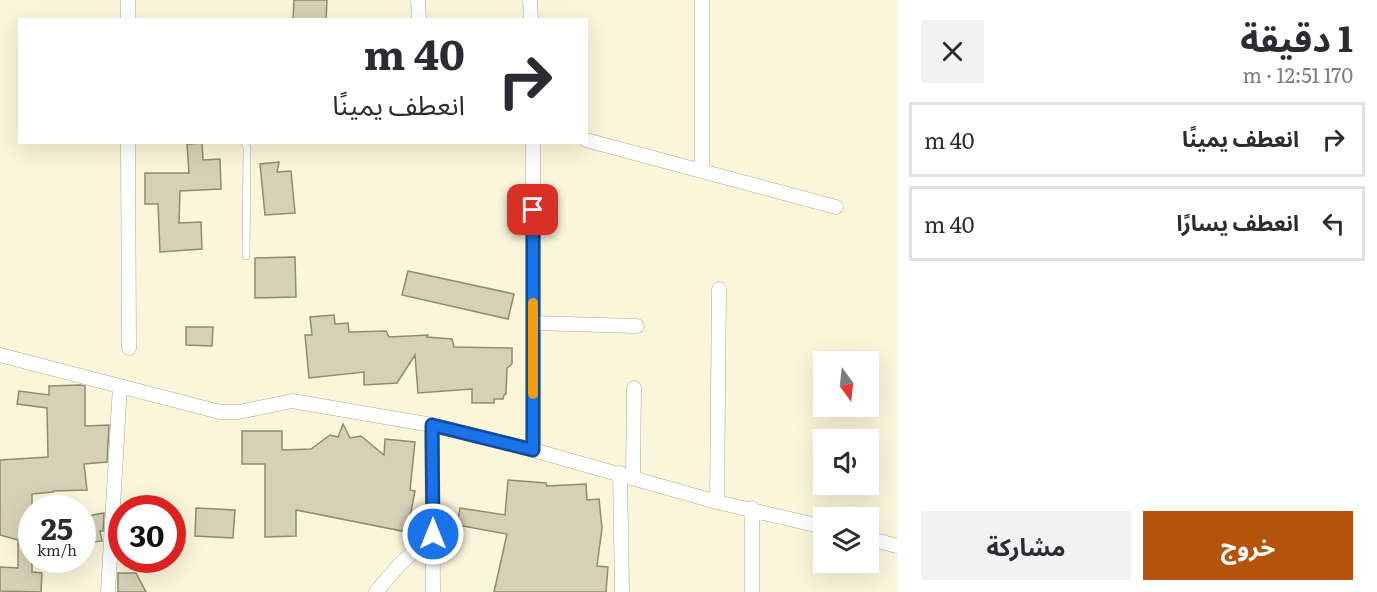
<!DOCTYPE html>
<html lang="ar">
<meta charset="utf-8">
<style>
:root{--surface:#fff;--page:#f2f2f3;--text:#2b2b33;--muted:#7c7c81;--line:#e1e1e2;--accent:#b45309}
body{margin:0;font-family:Literata,"Noto Sans Arabic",serif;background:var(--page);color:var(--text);direction:rtl;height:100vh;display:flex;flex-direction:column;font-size:22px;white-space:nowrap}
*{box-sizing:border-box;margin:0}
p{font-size:20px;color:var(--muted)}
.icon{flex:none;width:33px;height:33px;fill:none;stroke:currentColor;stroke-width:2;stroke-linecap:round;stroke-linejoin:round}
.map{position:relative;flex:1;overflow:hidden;direction:ltr}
.side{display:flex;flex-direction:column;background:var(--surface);width:480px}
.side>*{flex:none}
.top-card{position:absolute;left:18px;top:18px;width:570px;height:126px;border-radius:0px;box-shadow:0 6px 24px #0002;direction:rtl;background:#fff;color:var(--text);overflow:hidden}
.needle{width:39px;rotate:165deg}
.fabs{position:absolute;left:813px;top:351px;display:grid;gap:12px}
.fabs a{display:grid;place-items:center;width:66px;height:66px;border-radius:0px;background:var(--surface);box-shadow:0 6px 24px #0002;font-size:30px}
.speed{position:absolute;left:18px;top:495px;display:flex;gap:12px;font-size:30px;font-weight:700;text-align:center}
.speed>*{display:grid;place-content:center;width:78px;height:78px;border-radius:50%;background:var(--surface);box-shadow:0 6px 24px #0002;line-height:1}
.speed small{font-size:15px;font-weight:400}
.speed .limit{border:9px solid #d22;background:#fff;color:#111}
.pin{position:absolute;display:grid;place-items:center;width:51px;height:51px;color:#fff;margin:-26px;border-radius:12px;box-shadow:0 3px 9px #0006}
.me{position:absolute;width:66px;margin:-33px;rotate:0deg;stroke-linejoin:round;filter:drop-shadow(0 0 4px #0008)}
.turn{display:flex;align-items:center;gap:21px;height:126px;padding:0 24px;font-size:27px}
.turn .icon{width:78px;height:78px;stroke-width:2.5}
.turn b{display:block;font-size:42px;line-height:51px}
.round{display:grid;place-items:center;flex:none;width:63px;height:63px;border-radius:0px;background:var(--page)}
.headline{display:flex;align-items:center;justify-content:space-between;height:102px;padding:0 24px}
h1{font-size:36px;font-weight:700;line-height:45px}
.button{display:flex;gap:12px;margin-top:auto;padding:12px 24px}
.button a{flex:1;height:69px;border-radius:0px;background:var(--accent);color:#fff;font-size:24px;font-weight:700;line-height:69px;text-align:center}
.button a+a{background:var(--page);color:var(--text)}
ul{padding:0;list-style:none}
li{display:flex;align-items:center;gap:18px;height:75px;margin:0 12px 9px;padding:0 12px;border:3px solid var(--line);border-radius:0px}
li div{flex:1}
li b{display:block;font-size:22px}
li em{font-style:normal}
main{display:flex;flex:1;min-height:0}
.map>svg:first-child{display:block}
.building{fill:#d6d1b6;stroke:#908a71;stroke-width:1.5}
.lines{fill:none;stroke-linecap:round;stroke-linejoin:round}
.lane-casing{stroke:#aea98f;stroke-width:8}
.street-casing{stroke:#aea98f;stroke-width:15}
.lane{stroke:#fff;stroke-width:7}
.street{stroke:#fff;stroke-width:14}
.route-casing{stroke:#114b97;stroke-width:15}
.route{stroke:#1a73e8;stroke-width:10}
.slow{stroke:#f59e0b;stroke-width:10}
</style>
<main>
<section class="side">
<div class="headline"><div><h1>1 دقيقة</h1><p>170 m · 12:51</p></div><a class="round"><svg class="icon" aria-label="close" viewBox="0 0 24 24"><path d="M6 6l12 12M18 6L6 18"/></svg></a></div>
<ul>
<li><svg class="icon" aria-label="right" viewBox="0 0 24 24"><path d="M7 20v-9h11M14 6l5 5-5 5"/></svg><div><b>انعطف يمينًا</b></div><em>40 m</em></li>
<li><svg class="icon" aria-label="left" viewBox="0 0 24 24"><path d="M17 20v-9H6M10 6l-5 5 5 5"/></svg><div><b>انعطف يسارًا</b></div><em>40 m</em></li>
</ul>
<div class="button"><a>خروج</a><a>مشاركة</a></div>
</section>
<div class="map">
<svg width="897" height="592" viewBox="0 0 897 592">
<rect width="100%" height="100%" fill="#fbf5da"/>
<!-- building -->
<path class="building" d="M 294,0 L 327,0 L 326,20 L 293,20 Z
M 202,143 L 203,160 L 220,159 L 221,189 L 180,191 L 179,223 L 201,222 L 202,249 L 160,252 L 158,204 L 145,204 L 145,173 L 189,173 L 187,144 Z
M 279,162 L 277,172 L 291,171 L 295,213 L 265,215 L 260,164 Z
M 295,257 L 296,297 L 255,298 L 255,258 Z
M 408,271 L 514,294 L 508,319 L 402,295 Z
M 334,315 L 335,324 L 348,323 L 349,332 L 386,331 L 389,337 L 428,335 L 427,337 L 452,339 L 454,347 L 512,348 L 512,364 L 507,368 L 506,394 L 504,395 L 503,399 L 494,399 L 494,403 L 472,403 L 472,389 L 418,393 L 415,355 L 397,383 L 364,385 L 364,372 L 309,378 L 305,335 L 312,335 L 310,317 Z
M 186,327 L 213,327 L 212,346 L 186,345 Z
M 80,385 L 85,386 L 85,426 L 109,425 L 107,462 L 84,464 L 87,490 L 53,491 L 53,492 L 32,494 L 32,572 L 42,573 L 41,592 L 0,591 L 0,567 L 18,568 L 18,540 L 0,535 L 0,460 L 48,457 L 47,408 L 17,404 L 19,391 L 49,395 L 49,386 Z
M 343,424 L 350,438 L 361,436 L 384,455 L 385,439 L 415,442 L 410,490 L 415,491 L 407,532 L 296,510 L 296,536 L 265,537 L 265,464 L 242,464 L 242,431 L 282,431 L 282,450 L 311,449 L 330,435 L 338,437 Z
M 508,480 L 546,483 L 547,486 L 586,484 L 587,500 L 599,499 L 602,528 L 597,566 L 608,567 L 606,592 L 494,592 L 507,534 L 457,525 L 460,508 L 505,515 Z
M 196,508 L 235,510 L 233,538 L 195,536 Z
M 104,513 L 103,531 L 100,531 L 102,541 L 82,544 L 82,517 Z
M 118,573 L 136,573 L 146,592 L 118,592 Z"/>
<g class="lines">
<!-- lane casing -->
<g class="lane-casing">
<path id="lane" d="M 245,142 L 247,148 L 246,256"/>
</g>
<!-- street casing -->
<g class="street-casing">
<path id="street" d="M 128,0 L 128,20
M 418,0 L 419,20
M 530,0 L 531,20
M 702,0 L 702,170
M 586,140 L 836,207
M 128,142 L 129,348
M 533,142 L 533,450
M 533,323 L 637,326
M 0,355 L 220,412 L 239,412 L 292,401 L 432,425 L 533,450 L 717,502 L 824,527
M 432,425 L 433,592
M 620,473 L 622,592
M 633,477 L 634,388
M 717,502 L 719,289
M 752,508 L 752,592
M 868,538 L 897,546
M 108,592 L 120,386
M 376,592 L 398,566 L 433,534"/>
</g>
<!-- lane -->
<use href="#lane" class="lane"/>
<!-- street -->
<use href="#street" class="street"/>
</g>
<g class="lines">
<!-- route casing -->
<g class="route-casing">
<path id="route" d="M 433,534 L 432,425 L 533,450 L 533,210"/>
</g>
<!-- route -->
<use href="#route" class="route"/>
<!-- slow -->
<path class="slow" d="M 533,303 L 533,394"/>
</g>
</svg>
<div class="fabs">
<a><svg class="needle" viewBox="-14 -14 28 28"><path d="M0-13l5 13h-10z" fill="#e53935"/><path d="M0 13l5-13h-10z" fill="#7c7c81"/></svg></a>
<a><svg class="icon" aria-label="sound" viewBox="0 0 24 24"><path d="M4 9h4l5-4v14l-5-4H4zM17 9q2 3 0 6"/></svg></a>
<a><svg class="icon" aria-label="layers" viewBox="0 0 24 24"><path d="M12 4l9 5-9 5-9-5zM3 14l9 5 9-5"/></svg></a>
</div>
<div class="speed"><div>25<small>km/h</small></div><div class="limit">30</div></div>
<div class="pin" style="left:533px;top:210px;background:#d93025"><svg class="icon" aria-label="arrive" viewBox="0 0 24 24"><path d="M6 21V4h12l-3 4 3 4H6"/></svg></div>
<svg class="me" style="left:433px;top:534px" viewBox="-20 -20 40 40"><circle r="17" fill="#1a73e8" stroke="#fff" stroke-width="3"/><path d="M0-11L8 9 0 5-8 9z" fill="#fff"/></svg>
<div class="top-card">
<div class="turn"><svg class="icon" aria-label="right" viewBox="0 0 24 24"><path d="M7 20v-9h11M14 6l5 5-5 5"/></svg><div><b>40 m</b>انعطف يمينًا</div></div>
</div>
</div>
</main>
